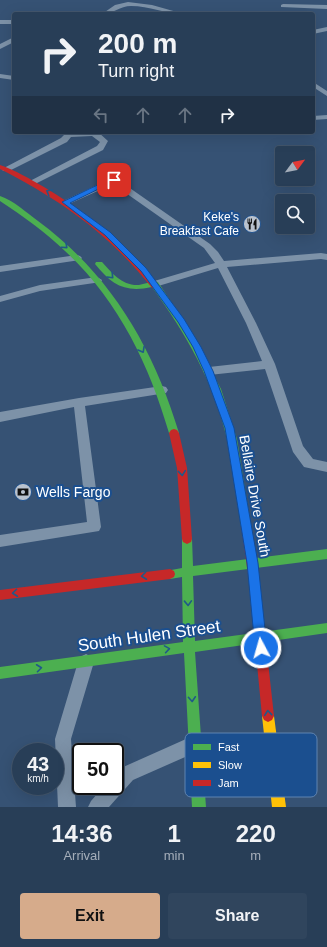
<!DOCTYPE html>
<style>
:root{--surface:#283e57;--page:#30455d;--text:#f1f3f6;--muted:#a5aeba;--line:#44576d;--accent:#d6ab8b}
body{margin:0;font-family:Helvetica,sans-serif;background:var(--page);color:var(--text);height:100vh;display:flex;flex-direction:column;font-size:15px;white-space:nowrap}
*{box-sizing:border-box;margin:0}
p{font-size:13px;color:var(--muted)}
.icon{flex:none;width:22px;height:22px;fill:none;stroke:currentColor;stroke-width:2;stroke-linecap:round;stroke-linejoin:round}
.map{position:relative;height:807px;overflow:hidden}
.sheet{display:flex;flex-direction:column;background:var(--surface);flex:1}
.sheet>*{flex:none}
.top-card{position:absolute;left:12px;top:12px;width:303px;height:122px;border-radius:4px;box-shadow:0 4px 16px #0002,0 0 0 1px var(--line);background:#283e57;color:var(--text);overflow:hidden}
.needle{width:26px;rotate:58deg}
.buttons{position:absolute;left:275px;top:146px;display:grid;gap:8px}
.buttons a{display:grid;place-items:center;width:40px;height:40px;border-radius:4px;background:var(--surface);box-shadow:0 4px 16px #0002,0 0 0 1px var(--line);font-size:20px}
.speed{position:absolute;left:12px;top:743px;display:flex;gap:8px;font-size:20px;font-weight:700;text-align:center}
.speed>*{display:grid;place-content:center;width:52px;height:52px;border-radius:50%;background:var(--surface);box-shadow:0 4px 16px #0002,0 0 0 1px var(--line);line-height:1}
.speed small{font-size:10px;font-weight:400}
.speed .limit{border:2px solid #111;border-radius:6px;background:#fff;color:#111}
.pin{position:absolute;display:grid;place-items:center;width:34px;height:34px;color:#fff;margin:-17px;border-radius:8px;box-shadow:0 2px 6px #0006}
.me{position:absolute;width:44px;margin:-22px;rotate:354deg;stroke-linejoin:round;filter:drop-shadow(0 0 3px #0008)}
.turn{display:flex;align-items:center;gap:14px;height:84px;padding:0 20px;font-size:18px}
.turn .icon{width:52px;height:52px;stroke-width:2.5}
.turn b{display:block;font-size:28px;line-height:34px}
.lanes{display:flex;align-items:center;height:38px;padding:0 20px;background:#0003;justify-content:center;gap:20px;direction:ltr}
.lanes .off{opacity:.35}
.eta{display:flex;justify-content:space-evenly;align-items:center;height:68px;text-align:center}
.eta b{font-size:24px;font-weight:800;line-height:28px}
.primary-button{display:flex;gap:8px;margin-top:auto;padding:8px 20px}
.primary-button a{flex:1;height:46px;border-radius:4px;background:var(--accent);color:#111;font-size:16px;font-weight:800;line-height:46px;text-align:center}
.primary-button a+a{background:var(--page);color:var(--text)}
.map>svg:first-child{display:block}
.lines{fill:none;stroke-linecap:round;stroke-linejoin:round}
.lane{fill:#7d92a8;fill-rule:evenodd}
.fast{fill:#4caf50;fill-rule:evenodd}
.slow{fill:#ffc107;fill-rule:evenodd}
.jam{fill:#c62828;fill-rule:evenodd}
.oneway{stroke:#205989}
.route{fill:#1a73e8;stroke:#114b97}
.labels{text-anchor:middle;dominant-baseline:central;stroke-width:4;stroke-linejoin:round;paint-order:stroke}
.far-poi-label{font-size:12px;fill:#fff;stroke:#1b4f8f;text-anchor:end}
.poi-label{font-size:14px;fill:#fff;stroke:#1b4f8f;text-anchor:start}
.street-label{font-size:14px;fill:#fff;stroke:#1b4f8f}
.near-street-label{font-size:17px;fill:#fff;stroke:#1b4f8f}
.key{fill:#1b4f8f;stroke:#5f84b1;stroke-width:1}
.key-label{font-size:11px;fill:#fff}
</style>
<div class="map">
<svg width="327" height="807" viewBox="0 0 327 807">
<rect width="100%" height="100%" fill="#365274"/>
<g class="lines">
<!-- lane -->
<path class="lane" d="M 128,2 L 152,5 L 184,14 C 166,14 149,6 131,6 C 120,6 113,14 102,14 L 115,5 Z
M 283,4 L 327,5 L 327,9 L 281,7 L 281,5 Z
M 0,20 L 14,20 L 14,24 L 0,24 Z
M 327,27 L 327,31 L 313,34 L 313,30 Z
M 14,37 L 14,42 L 0,49 L 0,44 Z
M 0,74 L 14,76 L 14,80 L 0,78 Z
M 313,82 L 327,91 L 327,96 L 313,87 Z
M 327,115 L 327,119 L 313,120 L 313,116 Z
M 65,132 L 98,132 L 108,141 L 103,150 L 35,184 L 32,185 L 28,182 L 97,146 L 100,142 L 92,136 L 71,137 L 67,142 L 9,171 L 3,171 L 2,169 L 61,138 L 65,134 Z
M 114,177 L 210,244 L 218,252 L 224,261 L 321,253 L 327,254 L 327,260 L 321,259 L 227,267 L 256,323 L 275,364 L 303,446 L 313,459 L 327,462 L 327,472 L 304,467 L 293,452 L 265,369 L 209,375 L 205,374 L 203,371 L 205,368 L 209,367 L 262,361 L 246,323 L 218,268 L 155,287 L 150,284 L 151,282 L 215,263 L 204,248 L 113,184 L 69,204 L 63,204 L 61,202 Z
M 77,255 L 80,256 L 82,258 L 80,260 L 0,272 L 0,266 Z
M 97,277 L 102,280 L 101,282 L 40,291 L 0,302 L 0,296 L 40,285 Z
M 162,386 L 166,387 L 168,390 L 166,393 L 85,406 L 101,527 L 99,531 L 0,547 L 0,535 L 87,522 L 74,407 L 0,422 L 0,412 L 79,398 Z
M 86,654 L 92,657 L 94,662 L 71,739 L 76,807 L 58,807 L 55,739 L 78,662 L 80,657 Z
M 195,735 L 201,738 L 204,744 L 201,750 L 133,780 L 109,807 L 88,807 L 91,801 L 104,786 L 115,786 L 115,774 L 121,768 Z"/>
<!-- fast -->
<path class="fast" d="M 0,196 C 13,200 27,213 38,221 C 111,275 153,347 179,433 L 177,436 L 171,436 L 169,433 C 149,364 118,300 65,251 C 45,232 23,216 0,201 Z
M 96,262 L 102,262 C 112,273 122,286 139,285 C 145,284 152,281 158,282 L 193,335 L 221,389 L 237,439 L 251,526 L 250,529 L 246,530 L 242,529 L 241,526 C 237,497 234,467 227,439 C 214,382 186,334 152,287 C 125,293 112,285 95,264 Z
M 187,534 L 191,536 L 192,539 L 193,566 L 327,549 L 327,559 L 193,576 L 195,641 L 327,623 L 327,633 L 195,652 L 206,807 L 192,807 L 184,653 L 0,679 L 0,667 L 183,642 L 182,577 L 170,579 L 166,577 L 165,574 L 166,571 L 182,568 L 182,539 L 183,536 Z"/>
<!-- slow -->
<path class="slow" d="M 268,710 L 272,712 L 274,716 L 286,807 L 272,807 L 262,716 L 264,712 Z"/>
<!-- jam -->
<path class="jam" d="M 0,165 C 15,170 30,179 44,187 C 88,213 125,245 158,284 L 159,286 L 158,288 L 152,288 C 109,234 61,200 0,169 Z
M 174,429 L 177,430 L 179,433 L 187,468 L 192,539 L 191,542 L 187,544 L 183,542 L 182,539 L 177,468 L 169,433 L 171,430 Z
M 246,522 L 250,523 L 251,526 L 259,581 L 274,716 L 272,720 L 268,722 L 264,720 L 262,716 L 249,581 L 241,526 L 242,523 Z
M 170,569 L 174,571 L 175,574 L 174,577 L 170,579 L 0,600 L 0,590 Z"/>
</g>
<!-- one-way arrows -->
<defs><path id="oneway-chevron" d="M-2-3.5L2.5 0L-2 3.5" fill="none" stroke-width="1.6" stroke-linecap="round" stroke-linejoin="round"/></defs>
<g class="oneway">
<use href="#oneway-chevron" transform="translate(49 192) rotate(-149)"/>
<use href="#oneway-chevron" transform="translate(65 246) rotate(42)"/>
<use href="#oneway-chevron" transform="translate(111 276) rotate(46)"/>
<use href="#oneway-chevron" transform="translate(142 350) rotate(61)"/>
<use href="#oneway-chevron" transform="translate(182 473) rotate(84)"/>
<use href="#oneway-chevron" transform="translate(144 576) rotate(173)"/>
<use href="#oneway-chevron" transform="translate(15 593) rotate(173)"/>
<use href="#oneway-chevron" transform="translate(188 603) rotate(88)"/>
<use href="#oneway-chevron" transform="translate(167 649) rotate(-9)"/>
<use href="#oneway-chevron" transform="translate(39 668) rotate(-7)"/>
<use href="#oneway-chevron" transform="translate(192 699) rotate(86)"/>
<use href="#oneway-chevron" transform="translate(268 713) rotate(-96)"/>
</g>
<!-- route -->
<path class="route" d="M 112,178 L 117,180 L 70,203 L 110,232 L 146,268 L 184,319 L 201,347 L 213,371 L 234,428 L 258,563 L 267,648 L 265,653 L 261,654 L 257,653 L 255,648 L 247,563 L 225,428 L 204,371 L 193,347 L 178,322 L 141,271 L 105,235 L 62,202 Z"/>
<!-- icons -->
<defs>
<g id="restaurant-disc" transform="scale(0.9)"><circle r="9.5" fill="#b9c2ce" stroke="#1b4f8f"/><path d="M-5-6h1v4h1v-4h1v4h1v-4h1v5L-1.5 .5V6h-2V.5L-5-1ZM5-6V6H3V1.5H1.5Q1.5-4 5-6Z" fill="#111"/></g>
<g id="bank-disc" transform="scale(0.9)"><circle r="9.5" fill="#b9c2ce" stroke="#1b4f8f"/><path d="M-6-4H6V4H-6ZM0-2.3a2.3 2.3 0 1 0 0 4.6a2.3 2.3 0 1 0 0-4.6Z" fill="#111"/></g>
</defs>
<g fill-rule="evenodd">
<use href="#restaurant-disc" x="252" y="224"/>
<use href="#bank-disc" x="23" y="492"/>
</g>
<g class="labels">
<!-- far-poi labels -->
<g class="far-poi-label">
<text x="239" y="217">Keke's<tspan x="239" dy="14">Breakfast Cafe</tspan></text>
</g>
<!-- poi labels -->
<g class="poi-label">
<text x="36" y="492">Wells Fargo</text>
</g>
<!-- street labels -->
<g class="street-label">
<text transform="translate(255 496) rotate(80)">Bellaire Drive South</text>
</g>
<!-- near-street labels -->
<g class="near-street-label">
<text transform="translate(149 636) rotate(-8)">South Hulen Street</text>
</g>
</g>
<!-- legend -->
<rect x="185" y="733" width="132" height="64" rx="6" class="key"/>
<rect x="193" y="744" width="18" height="6" fill="#4caf50"/>
<rect x="193" y="762" width="18" height="6" fill="#ffc107"/>
<rect x="193" y="780" width="18" height="6" fill="#c62828"/>
<g class="key-label">
<text x="218" y="751">Fast</text>
<text x="218" y="769">Slow</text>
<text x="218" y="787">Jam</text>
</g>
</svg>
<div class="buttons">
<a><svg class="needle" viewBox="-14 -14 28 28"><path d="M0-13l5 13h-10z" fill="#e53935"/><path d="M0 13l5-13h-10z" fill="#a5aeba"/></svg></a>
<a><svg class="icon" aria-label="search" viewBox="0 0 24 24"><circle cx="10" cy="10" r="6"/><path d="M15 15l6 6"/></svg></a>
</div>
<div class="speed"><div>43<small>km/h</small></div><div class="limit">50</div></div>
<div class="pin" style="left:114px;top:180px;background:#d93025"><svg class="icon" aria-label="arrive" viewBox="0 0 24 24"><path d="M6 21V4h12l-3 4 3 4H6"/></svg></div>
<svg class="me" style="left:261px;top:648px" viewBox="-20 -20 40 40"><circle r="17" fill="#1a73e8" stroke="#fff" stroke-width="3"/><path d="M0-11L8 9 0 5-8 9z" fill="#fff"/></svg>
<div class="top-card">
<div class="turn"><svg class="icon" aria-label="right" viewBox="0 0 24 24"><path d="M7 20v-9h11M14 6l5 5-5 5"/></svg><div><b>200 m</b>Turn right</div></div>
<div class="lanes"><svg class="icon off" aria-label="left" viewBox="0 0 24 24"><path d="M17 20v-9H6M10 6l-5 5 5 5"/></svg><svg class="icon off" aria-label="ahead" viewBox="0 0 24 24"><path d="M12 20V5M6 11l6-6 6 6"/></svg><svg class="icon off" aria-label="ahead" viewBox="0 0 24 24"><path d="M12 20V5M6 11l6-6 6 6"/></svg><svg class="icon" aria-label="right" viewBox="0 0 24 24"><path d="M7 20v-9h11M14 6l5 5-5 5"/></svg></div>
</div>
</div>
<section class="sheet">
<div class="eta">
<div><b>14:36</b><p>Arrival</p></div>
<div><b>1</b><p>min</p></div>
<div><b>220</b><p>m</p></div>
</div>
<div class="primary-button"><a>Exit</a><a>Share</a></div>
</section>
